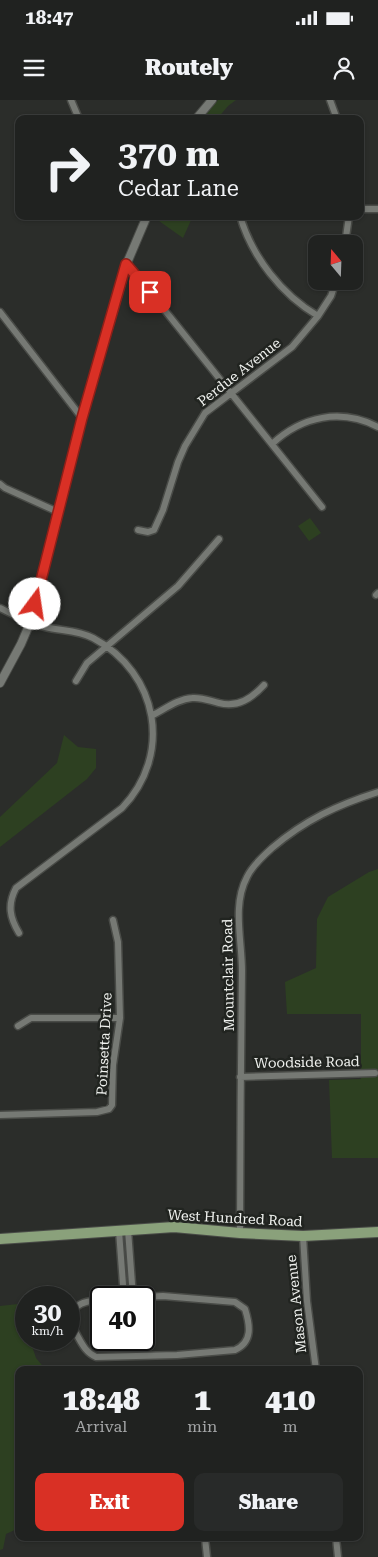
<!DOCTYPE html>
<style>
:root{--surface:#202220;--page:#282a29;--text:#f1f3f6;--muted:#a2a4a5;--line:#3d3f3e;--accent:#d93025}
body{margin:0;font-family:"Roboto Serif",serif;background:var(--page);color:var(--text);height:100vh;display:flex;flex-direction:column;font-size:19px;white-space:nowrap}
*{box-sizing:border-box;margin:0}
p{font-size:16px;color:var(--muted)}
.icon{flex:none;width:28px;height:28px;fill:none;stroke:currentColor;stroke-width:2;stroke-linecap:round;stroke-linejoin:round}
.map{position:relative;flex:1;overflow:hidden}
.details{position:absolute;left:15px;top:1266px;width:348px;height:175px;display:flex;flex-direction:column;background:var(--surface);border-radius:10px;box-shadow:0 1px 4px #0004,0 0 0 1px var(--line)}
.details>*{flex:none}
.guide{position:absolute;left:15px;top:15px;width:349px;height:105px;border-radius:10px;box-shadow:0 1px 4px #0004,0 0 0 1px var(--line);background:#202220;color:var(--text);overflow:hidden}
.needle{width:32px;rotate:341deg}
.buttons{position:absolute;left:308px;top:135px;display:grid;gap:10px}
.buttons a{display:grid;place-items:center;width:55px;height:55px;border-radius:10px;background:var(--surface);box-shadow:0 1px 4px #0004,0 0 0 1px var(--line);font-size:25px}
.speed{position:absolute;left:15px;top:1186px;display:flex;gap:10px;font-size:25px;font-weight:700;text-align:center}
.speed>*{display:grid;place-content:center;width:65px;height:65px;border-radius:50%;background:var(--surface);box-shadow:0 1px 4px #0004,0 0 0 1px var(--line);line-height:1}
.speed small{font-size:12px;font-weight:400}
.speed .limit{border:2px solid #111;border-radius:8px;background:#fff;color:#111}
.pin{position:absolute;display:grid;place-items:center;width:42px;height:42px;color:#fff;margin:-21px;border-radius:10px;box-shadow:0 2px 8px #0006}
.me{position:absolute;width:55px;margin:-28px;rotate:14deg;stroke-linejoin:round;filter:drop-shadow(0 0 4px #0008)}
.turn{display:flex;align-items:center;gap:18px;height:105px;padding:0 20px;font-size:22px}
.turn .icon{width:65px;height:65px;stroke-width:2.5}
.turn b{display:block;font-size:35px;line-height:42px}
.eta{display:flex;justify-content:space-evenly;align-items:center;height:85px;text-align:center}
.eta b{font-size:30px;font-weight:800;line-height:35px}
.button{display:flex;gap:10px;margin-top:auto;padding:10px 20px}
.button a{flex:1;height:58px;border-radius:10px;background:var(--accent);color:#fff;font-size:20px;font-weight:800;line-height:58px;text-align:center}
.button a+a{background:var(--page);color:var(--text)}
.status{display:flex;justify-content:space-between;align-items:center;height:35px;padding:0 25px;background:var(--surface);direction:ltr}
.status svg{height:14px;fill:currentColor}
header{display:flex;justify-content:space-between;align-items:center;height:65px;padding:0 20px;background:var(--surface);font-size:22px;font-weight:800}
.map>svg:first-child{display:block}
.green{fill:#2d4021}
.lines{fill:none;stroke-linecap:round;stroke-linejoin:round}
.minor-casing{stroke:#494b47;stroke-width:9}
.tertiary-casing{stroke:#494b47;stroke-width:10}
.primary-casing{stroke:#494b47;stroke-width:12}
.minor{stroke:#767974;stroke-width:6}
.tertiary{stroke:#767974;stroke-width:8}
.primary{stroke:#8aa17b;stroke-width:10}
.route-casing{stroke:#8d1f18;stroke-width:12}
.route{stroke:#d93025;stroke-width:9}
.labels{text-anchor:middle;dominant-baseline:central;stroke-width:5;stroke-linejoin:round;paint-order:stroke}
.street-label{font-size:14px;fill:#f0f2ef;stroke:#212420}
</style>
<div class="status"><b>18:47</b><svg viewBox="0 0 49 12"><path d="M0 12V9h3v3zM5 12V6h3v6zM10 12V3h3v9zM15 12V0h3v12zM26 1h20v11H26zM47 4h2v5h-2z"/></svg></div>
<header><svg class="icon" aria-label="menu" viewBox="0 0 24 24"><path d="M4 6h16M4 12h16M4 18h16"/></svg>Routely<svg class="icon" aria-label="person" viewBox="0 0 24 24"><circle cx="12" cy="8" r="4"/><path d="M4 21q1-7 8-7t8 7"/></svg></header>
<div class="map">
<svg width="378" height="1457" viewBox="0 0 378 1457">
<rect width="100%" height="100%" fill="#2b2d2a"/>
<!-- green -->
<path class="green" d="M 218,0 L 236,0 L 228,6 L 217,19 L 202,19 Z
M 152,116 L 188,116 L 192,118 L 183,138 Z
M 310,418 L 321,433 L 309,441 L 298,426 Z
M 64,635 L 78,647 L 96,649 L 96,668 L 87,679 L 0,747 L 0,717 L 57,663 Z
M 378,769 L 378,1058 L 332,1058 L 329,980 L 361,979 L 361,914 L 287,914 L 285,882 L 316,868 L 317,819 L 328,797 L 369,772 Z
M 18,1204 L 26,1229 L 26,1240 L 30,1240 L 36,1258 L 46,1270 L 19,1270 L 19,1428 L 6,1434 L 3,1449 L 0,1450 L 0,1206 Z"/>
<g class="lines">
<!-- minor casing -->
<g class="minor-casing">
<path id="minor" d="M 71,0 L 79,19
M 330,0 L 337,19
M 360,109 L 378,109
M 240,116 C 252,157 282,195 318,216
M 345,144 L 349,116
M 127,163 L 322,407
M 0,212 L 82,318
M 272,344 C 302,316 341,308 378,327
M 0,384 L 5,388 L 58,412
M 138,430 L 148,432 L 154,430 L 163,410 L 178,362 L 185,346 L 205,313 L 292,247 L 318,216 L 331,196 L 336,181
M 376,495 L 378,493
M 0,508 C 15,515 29,524 45,527 C 62,531 78,530 93,538 C 159,573 173,655 122,708 L 16,788 C 7,805 10,818 19,833
M 76,581 L 87,563 L 178,486 L 219,439
M 153,615 C 165,609 178,599 192,598 C 202,597 210,601 219,603 C 238,608 252,598 264,585
M 18,926 L 31,918 L 120,918
M 240,977 L 375,973
M 0,1015 L 97,1012 L 109,1009 L 112,1005 L 113,965 L 120,918 L 118,842 L 113,820
M 128,1130 L 133,1197
M 119,1131 L 124,1198
M 240,1133 C 240,1046 241,958 242,871 C 242,840 232,805 247,777 C 252,766 263,756 272,748 C 305,720 337,705 378,692
M 303,1136 L 307,1201 L 316,1270
M 101,1200 C 74,1201 64,1212 78,1237 C 83,1246 87,1253 96,1257 L 177,1255 L 235,1250 C 253,1242 250,1225 245,1209 L 235,1202 L 163,1196 L 126,1198
M 205,1438 L 207,1457
M 336,1438 L 338,1457"/>
</g>
<!-- tertiary casing -->
<g class="tertiary-casing">
<path id="tertiary" d="M 196,19 L 212,0
M 0,583 L 21,544 L 30,523 L 82,318 L 127,163 L 147,116"/>
</g>
<!-- primary casing -->
<g class="primary-casing">
<path id="primary" d="M 0,1139 L 174,1127 L 240,1133 L 303,1136 L 378,1132"/>
</g>
<!-- minor -->
<use href="#minor" class="minor"/>
<!-- tertiary -->
<use href="#tertiary" class="tertiary"/>
<!-- primary -->
<use href="#primary" class="primary"/>
</g>
<g class="lines">
<!-- route casing -->
<g class="route-casing">
<path id="route" d="M 35,504 L 82,318 L 126,164 L 150,192"/>
</g>
<!-- route -->
<use href="#route" class="route"/>
</g>
<g class="labels">
<!-- street labels -->
<g class="street-label">
<text transform="translate(239 272) rotate(-38)">Perdue Avenue</text>
<text transform="translate(228 875) rotate(-91)">Mountclair Road</text>
<text transform="translate(104 944) rotate(-87)">Poinsetta Drive</text>
<text transform="translate(307 962) rotate(-1)">Woodside Road</text>
<text transform="translate(235 1118) rotate(3)">West Hundred Road</text>
<text transform="translate(296 1204) rotate(-96)">Mason Avenue</text>
</g>
</g>
</svg>
<div class="buttons">
<a><svg class="needle" viewBox="-14 -14 28 28"><path d="M0-13l5 13h-10z" fill="#e53935"/><path d="M0 13l5-13h-10z" fill="#a2a4a5"/></svg></a>
</div>
<div class="speed"><div>30<small>km/h</small></div><div class="limit">40</div></div>
<div class="pin" style="left:150px;top:192px;background:#d93025"><svg class="icon" aria-label="arrive" viewBox="0 0 24 24"><path d="M6 21V4h12l-3 4 3 4H6"/></svg></div>
<svg class="me" style="left:35px;top:504px" viewBox="-20 -20 40 40"><circle r="19" fill="#fff"/><path d="M0-13L10 11 0 6-10 11z" fill="#d93025"/></svg>
<div class="guide">
<div class="turn"><svg class="icon" aria-label="right" viewBox="0 0 24 24"><path d="M7 20v-9h11M14 6l5 5-5 5"/></svg><div><b>370 m</b>Cedar Lane</div></div>
</div>
<section class="details">
<div class="eta">
<div><b>18:48</b><p>Arrival</p></div>
<div><b>1</b><p>min</p></div>
<div><b>410</b><p>m</p></div>
</div>
<div class="button"><a>Exit</a><a>Share</a></div>
</section>
</div>
